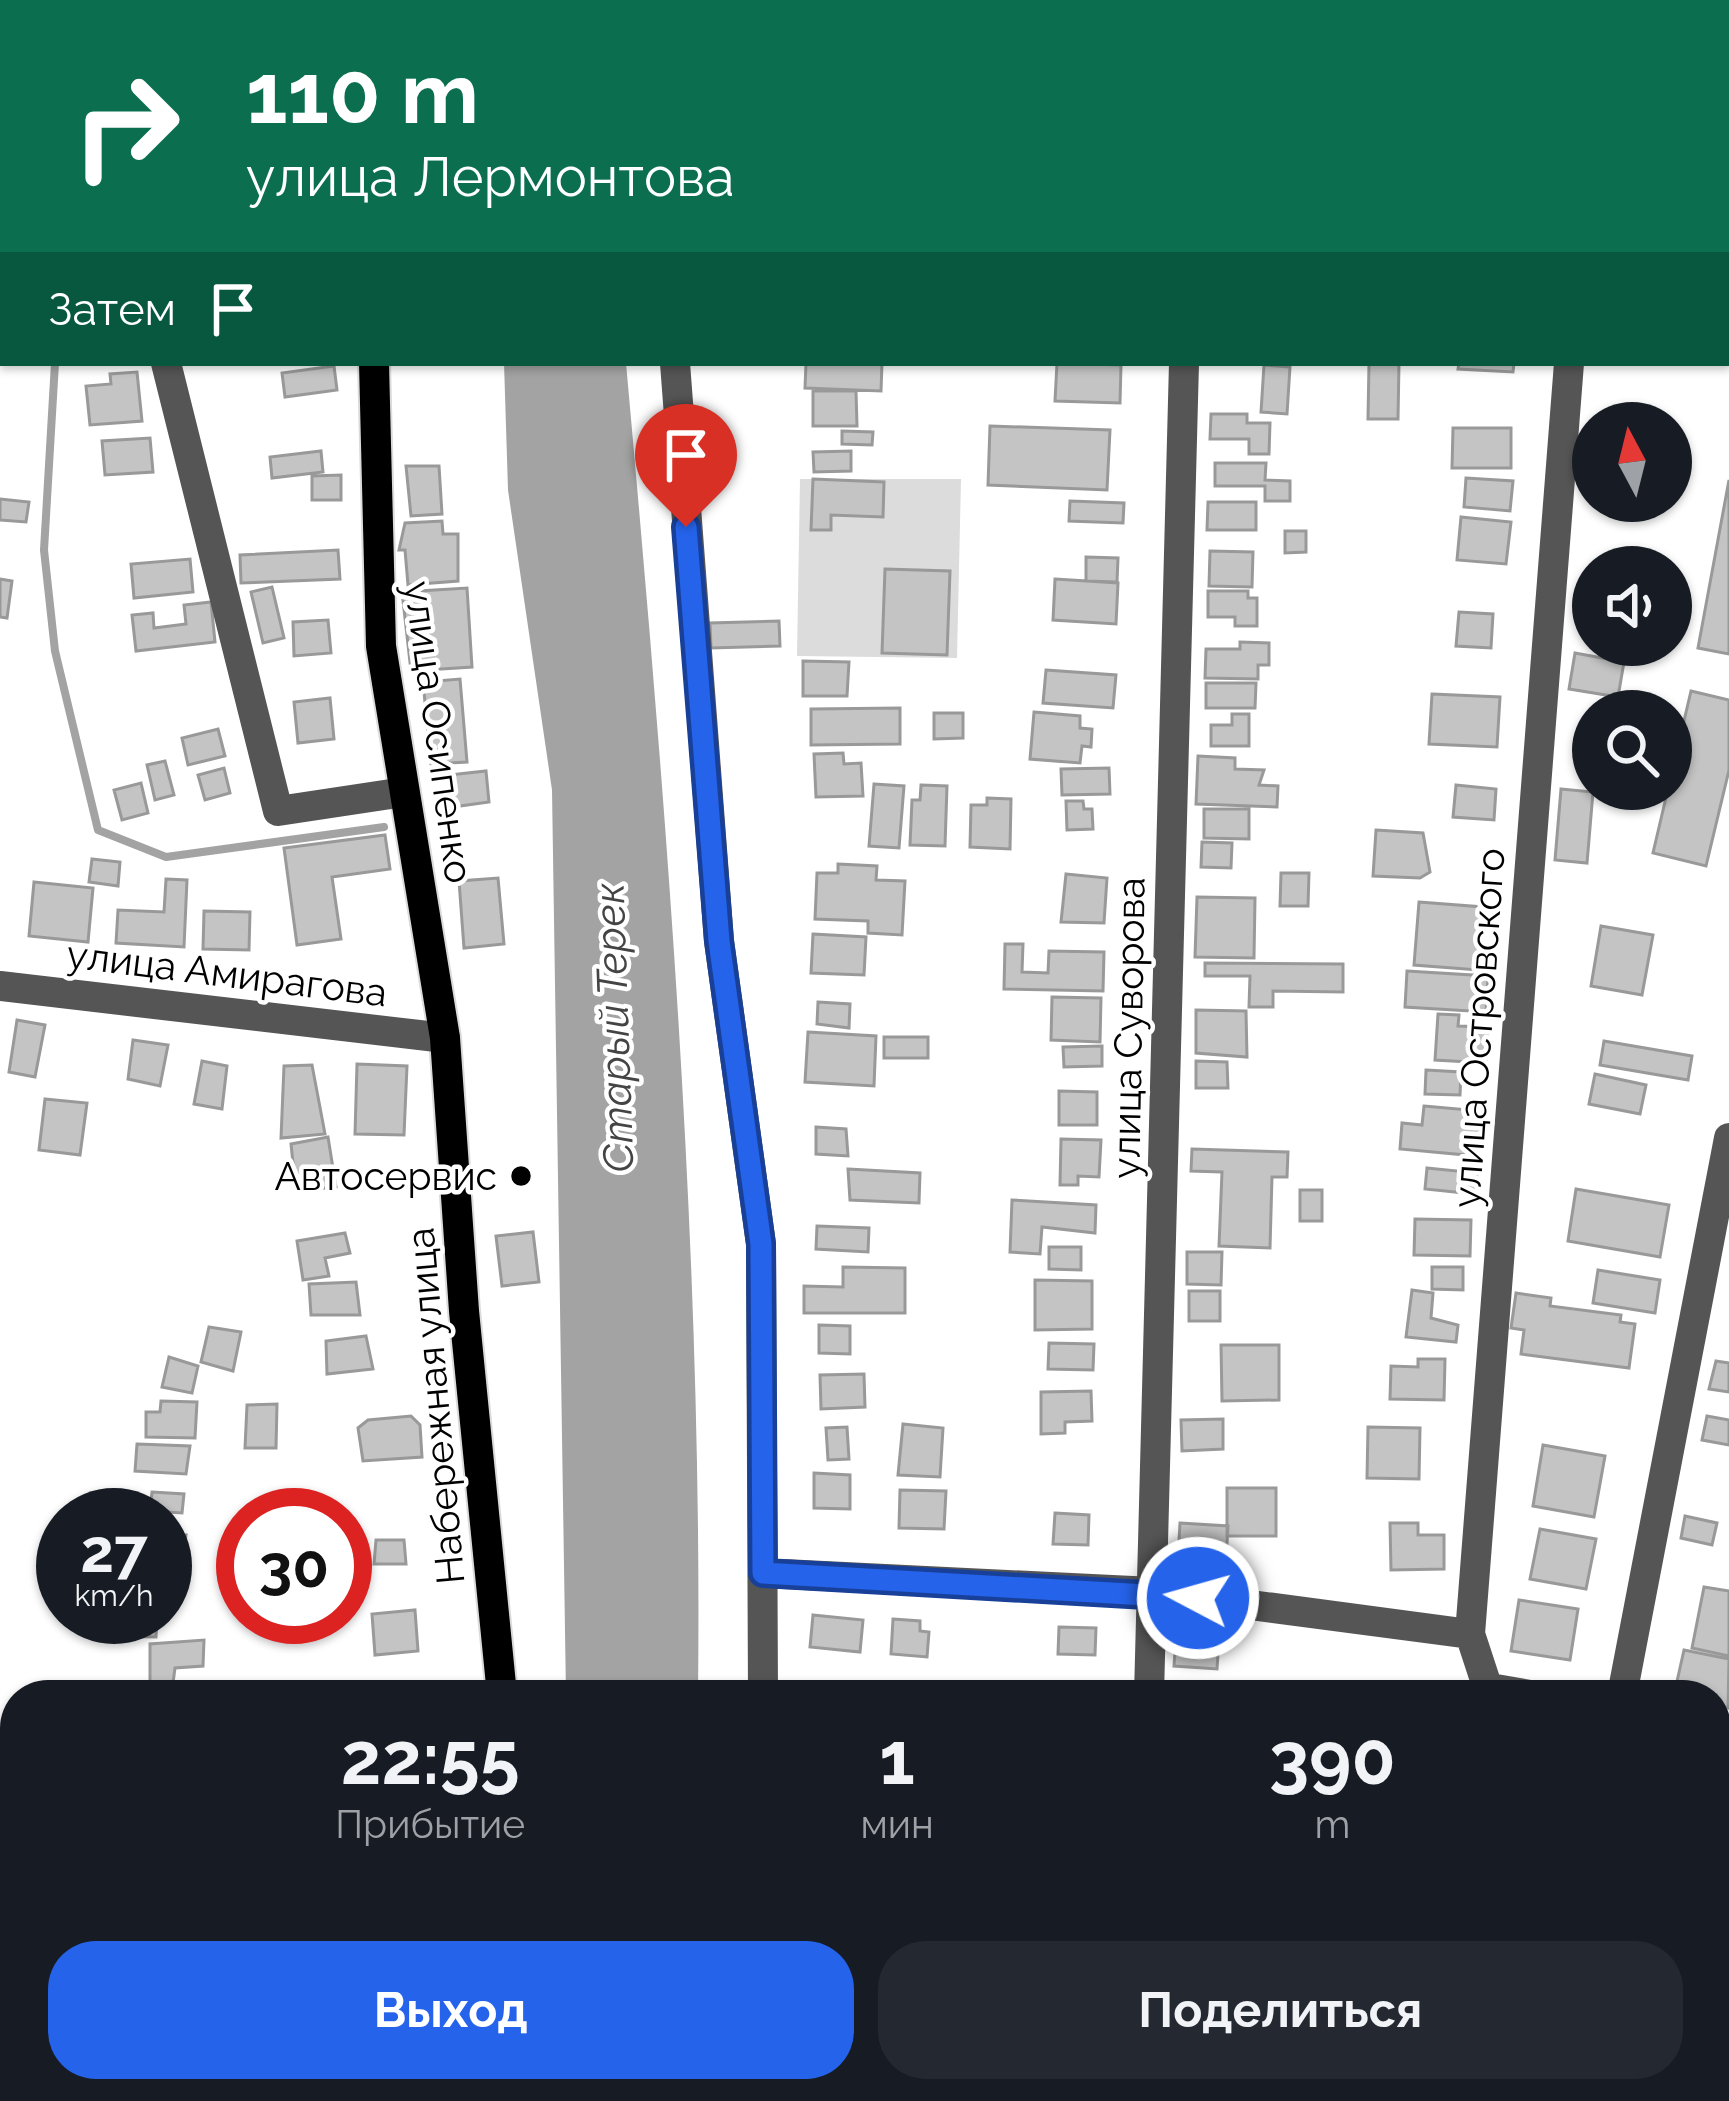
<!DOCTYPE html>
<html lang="ru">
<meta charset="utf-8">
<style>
:root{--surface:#171b24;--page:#242831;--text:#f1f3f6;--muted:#9ea1a6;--accent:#2563eb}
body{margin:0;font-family:Raleway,sans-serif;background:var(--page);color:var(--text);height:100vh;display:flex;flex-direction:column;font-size:45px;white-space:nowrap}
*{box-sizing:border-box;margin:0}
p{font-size:39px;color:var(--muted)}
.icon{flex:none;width:66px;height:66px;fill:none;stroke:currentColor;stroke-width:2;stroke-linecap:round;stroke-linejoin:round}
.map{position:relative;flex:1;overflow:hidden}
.side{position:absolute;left:0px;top:1680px;width:1731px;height:423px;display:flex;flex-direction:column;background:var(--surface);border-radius:48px 48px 0 0;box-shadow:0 3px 9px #0004}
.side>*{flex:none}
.hud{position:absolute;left:0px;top:0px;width:1731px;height:366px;box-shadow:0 3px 9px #0004;background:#0b6e4f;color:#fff;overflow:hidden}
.needle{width:78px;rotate:353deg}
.buttons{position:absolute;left:1572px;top:402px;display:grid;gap:24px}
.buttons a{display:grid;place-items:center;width:120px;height:120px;border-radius:50%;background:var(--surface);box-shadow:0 3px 9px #0004;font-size:60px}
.speed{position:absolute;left:36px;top:1488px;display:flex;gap:24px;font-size:60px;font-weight:700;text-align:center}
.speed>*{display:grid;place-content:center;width:156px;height:156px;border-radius:50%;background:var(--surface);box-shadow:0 3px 9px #0004;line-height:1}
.speed small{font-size:30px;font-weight:400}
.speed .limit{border:18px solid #d22;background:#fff;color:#111}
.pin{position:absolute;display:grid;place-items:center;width:102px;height:102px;color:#fff;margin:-123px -51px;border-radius:50% 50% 50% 0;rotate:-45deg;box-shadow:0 0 12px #0007}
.pin .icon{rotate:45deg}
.me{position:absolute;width:132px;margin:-66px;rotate:276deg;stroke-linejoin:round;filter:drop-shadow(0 0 9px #0008)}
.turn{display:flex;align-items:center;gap:42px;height:252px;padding:0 48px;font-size:54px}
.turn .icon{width:156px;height:156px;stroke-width:2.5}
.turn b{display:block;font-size:84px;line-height:102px}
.then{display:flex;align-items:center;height:114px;padding:0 48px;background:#0003;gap:24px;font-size:45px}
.eta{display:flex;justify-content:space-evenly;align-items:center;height:204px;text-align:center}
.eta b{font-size:72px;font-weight:700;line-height:84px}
.cta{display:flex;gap:24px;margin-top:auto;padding:24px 48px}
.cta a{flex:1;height:138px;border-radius:48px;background:var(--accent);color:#fff;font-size:48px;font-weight:700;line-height:138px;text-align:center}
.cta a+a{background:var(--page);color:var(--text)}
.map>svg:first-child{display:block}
.green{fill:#dcdcdc}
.water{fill:#a3a3a3}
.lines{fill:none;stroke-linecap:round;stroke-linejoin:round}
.stream{stroke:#a3a3a3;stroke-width:8}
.building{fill:#c4c4c4;stroke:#999;stroke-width:3}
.major-casing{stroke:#dbdbdb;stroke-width:34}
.minor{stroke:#555;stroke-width:30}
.major{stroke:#000;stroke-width:30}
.rail-casing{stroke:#000;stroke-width:12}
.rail{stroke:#fff;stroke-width:8;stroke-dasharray:22;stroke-linecap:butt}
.route-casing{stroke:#184099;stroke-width:30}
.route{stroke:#2563eb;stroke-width:21}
.poi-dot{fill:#000;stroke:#fff;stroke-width:4.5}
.labels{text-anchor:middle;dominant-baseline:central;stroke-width:9;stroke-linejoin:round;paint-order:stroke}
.street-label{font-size:39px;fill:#000;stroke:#fff}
.poi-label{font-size:39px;fill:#000;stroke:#fff;text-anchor:end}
.water-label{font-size:42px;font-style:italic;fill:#444;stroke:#fff}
</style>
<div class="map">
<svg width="1729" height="2101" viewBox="0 0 1729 2101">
<rect width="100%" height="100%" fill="#fff"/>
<!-- green -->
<path class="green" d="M 800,479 L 961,479 L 957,658 L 797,656 Z"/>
<!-- water -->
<path class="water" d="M 504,363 L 626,363 C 666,806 703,1250 698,1695 L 566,1695 L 552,790 L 508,490 Z
M 566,2088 L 693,2088 L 693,2101 L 566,2101 Z"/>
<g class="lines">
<!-- stream -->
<path class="stream" d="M 79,3 L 79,0
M 55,363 L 44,550 L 55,651 L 98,830 L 166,857 L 384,827"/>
</g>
<!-- building -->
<path class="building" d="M 0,0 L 66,0 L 3,3 L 3,23 Z
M 806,363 L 882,363 L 881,391 L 805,388 Z
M 1057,363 L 1121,365 L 1120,403 L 1055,401 Z
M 1369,363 L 1399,363 L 1398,419 L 1368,419 Z
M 1459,363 L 1514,363 L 1513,372 L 1458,369 Z
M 1264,365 L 1290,367 L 1287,414 L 1261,412 Z
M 334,366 L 337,390 L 285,397 L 282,373 Z
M 137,372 L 142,421 L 90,425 L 86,386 L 111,384 L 110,374 Z
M 813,391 L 856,391 L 857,426 L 813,426 Z
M 1211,414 L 1247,414 L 1247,423 L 1270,423 L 1269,454 L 1249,454 L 1249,439 L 1210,439 Z
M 990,426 L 1110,430 L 1107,490 L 988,485 Z
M 1453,428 L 1511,428 L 1511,468 L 1452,468 Z
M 842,431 L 873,432 L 872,445 L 842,444 Z
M 150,438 L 153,472 L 105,475 L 102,441 Z
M 321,451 L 323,472 L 272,478 L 270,457 Z
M 851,451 L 851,471 L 814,472 L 813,452 Z
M 1215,463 L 1266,463 L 1265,480 L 1290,481 L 1290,501 L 1265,501 L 1265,486 L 1215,486 Z
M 406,466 L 439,466 L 442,514 L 411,516 Z
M 341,475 L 341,500 L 312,500 L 312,476 Z
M 1466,478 L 1513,481 L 1510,511 L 1464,507 Z
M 813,479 L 884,482 L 883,517 L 831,515 L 831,530 L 811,530 Z
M 1729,480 L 1729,654 L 1698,648 Z
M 0,499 L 29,502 L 26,522 L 0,520 Z
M 1070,501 L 1124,503 L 1123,523 L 1069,521 Z
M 1208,502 L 1256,502 L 1256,530 L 1207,530 Z
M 1461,517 L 1511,522 L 1506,564 L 1457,560 Z
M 442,521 L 443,534 L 458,534 L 458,581 L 408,585 L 405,550 L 399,550 L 405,523 Z
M 1285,531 L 1306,531 L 1306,552 L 1285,553 Z
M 338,550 L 340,579 L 241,583 L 240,555 Z
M 1210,551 L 1253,552 L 1252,587 L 1209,586 Z
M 1086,557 L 1118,558 L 1117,582 L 1086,581 Z
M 190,559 L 193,592 L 134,598 L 131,564 Z
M 885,569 L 950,571 L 947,655 L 882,653 Z
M 0,579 L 12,581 L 7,618 L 0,617 Z
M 1055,579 L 1118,583 L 1116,624 L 1053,620 Z
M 272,587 L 284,638 L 263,643 L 251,592 Z
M 467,588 L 472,667 L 411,671 L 402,592 Z
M 1208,591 L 1248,591 L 1248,598 L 1257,598 L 1257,626 L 1235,626 L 1235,617 L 1208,617 Z
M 211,602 L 215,642 L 136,651 L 132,615 L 153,613 L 154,628 L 186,624 L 184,605 Z
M 1459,612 L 1493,614 L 1491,648 L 1456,646 Z
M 328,620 L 331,653 L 294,656 L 293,622 Z
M 779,621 L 780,646 L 711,648 L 710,623 Z
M 1240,642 L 1269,643 L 1269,665 L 1258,665 L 1258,679 L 1205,678 L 1206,649 L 1240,649 Z
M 1575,653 L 1624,662 L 1618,697 L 1569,689 Z
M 803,661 L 849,662 L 847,696 L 803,696 Z
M 1046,670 L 1116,675 L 1113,708 L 1043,703 Z
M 460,679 L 467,762 L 431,764 L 423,682 Z
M 1206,683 L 1256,683 L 1255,708 L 1206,708 Z
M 1691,691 L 1729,700 L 1729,770 L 1706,866 L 1653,853 Z
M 1432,694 L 1500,697 L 1497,747 L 1429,744 Z
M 330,698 L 334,739 L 298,743 L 294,702 Z
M 900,708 L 900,744 L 811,745 L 811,709 Z
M 1034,712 L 1080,716 L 1080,728 L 1092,729 L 1091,747 L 1082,746 L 1080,763 L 1030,759 Z
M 934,713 L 963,713 L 963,738 L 934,739 Z
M 1232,714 L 1249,714 L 1249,746 L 1211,746 L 1211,725 L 1232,725 Z
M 218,729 L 225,756 L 188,765 L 182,738 Z
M 843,753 L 844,764 L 861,763 L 863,796 L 816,797 L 814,754 Z
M 1198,756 L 1235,758 L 1235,769 L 1264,770 L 1259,785 L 1278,786 L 1277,807 L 1196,804 Z
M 165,761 L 174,795 L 155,800 L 147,765 Z
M 224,768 L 230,793 L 205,800 L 198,775 Z
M 1109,768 L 1110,794 L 1062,795 L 1061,769 Z
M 486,771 L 489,802 L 453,807 L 449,775 Z
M 141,783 L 148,813 L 122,820 L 114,790 Z
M 874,784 L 904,786 L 899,848 L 869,846 Z
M 921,785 L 947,786 L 945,846 L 910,845 L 912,800 L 920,800 Z
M 1456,785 L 1496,789 L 1494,820 L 1453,817 Z
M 1561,789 L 1593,792 L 1587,863 L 1555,860 Z
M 987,798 L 1011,799 L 1010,849 L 970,847 L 971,805 L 987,805 Z
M 1066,801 L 1083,801 L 1084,809 L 1092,809 L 1093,829 L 1067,830 Z
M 1204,809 L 1249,809 L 1249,839 L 1204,838 Z
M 1376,830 L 1423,833 L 1430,872 L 1420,878 L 1373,876 Z
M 385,835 L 390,869 L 332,877 L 341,939 L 297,945 L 284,848 Z
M 1202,842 L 1232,843 L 1231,868 L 1201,867 Z
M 92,859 L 120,862 L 118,886 L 89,882 Z
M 838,864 L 877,866 L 876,880 L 905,881 L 902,935 L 868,933 L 868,921 L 815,919 L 817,873 L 838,873 Z
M 1281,873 L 1309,873 L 1308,906 L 1280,906 Z
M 1066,874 L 1107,878 L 1104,923 L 1061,922 Z
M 498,878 L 504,944 L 464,948 L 459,881 Z
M 166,879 L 187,880 L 184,947 L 116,943 L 118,910 L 164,912 Z
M 34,882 L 93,888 L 88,942 L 29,936 Z
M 1197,897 L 1255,898 L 1254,958 L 1195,957 Z
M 1419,902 L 1483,907 L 1478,970 L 1414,965 Z
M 204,911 L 250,912 L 249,950 L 203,949 Z
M 1601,926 L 1653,935 L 1642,995 L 1591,986 Z
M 813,934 L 866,937 L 864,975 L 811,973 Z
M 1005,944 L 1023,944 L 1022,972 L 1048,973 L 1049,951 L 1104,952 L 1103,991 L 1004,989 Z
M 1205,963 L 1343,964 L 1343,992 L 1273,991 L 1273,1007 L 1249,1007 L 1250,976 L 1205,976 Z
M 1407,971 L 1488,976 L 1486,1012 L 1405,1007 Z
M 1052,997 L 1101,998 L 1100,1042 L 1051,1040 Z
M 818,1002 L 850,1004 L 849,1028 L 817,1024 Z
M 1196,1010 L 1246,1011 L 1247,1057 L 1196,1053 Z
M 1438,1014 L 1459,1015 L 1458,1026 L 1488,1027 L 1486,1063 L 1435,1060 Z
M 17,1020 L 45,1025 L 35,1077 L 9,1072 Z
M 808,1032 L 876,1036 L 874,1086 L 805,1082 Z
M 884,1037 L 928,1037 L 928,1058 L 884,1058 Z
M 133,1040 L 168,1045 L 160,1086 L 128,1079 Z
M 1604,1041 L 1692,1056 L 1688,1080 L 1600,1065 Z
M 1102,1046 L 1102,1066 L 1064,1067 L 1063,1047 Z
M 202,1061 L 227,1066 L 222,1109 L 194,1104 Z
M 1196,1061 L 1227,1062 L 1228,1088 L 1196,1088 Z
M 357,1064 L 407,1066 L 404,1135 L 355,1134 Z
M 312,1065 L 325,1134 L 281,1138 L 284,1066 Z
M 1426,1070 L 1461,1072 L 1460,1095 L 1425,1094 Z
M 1595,1074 L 1646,1085 L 1640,1114 L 1589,1104 Z
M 1059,1091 L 1097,1092 L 1097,1125 L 1059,1125 Z
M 45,1099 L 87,1103 L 80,1155 L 39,1150 Z
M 1424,1106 L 1481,1111 L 1477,1156 L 1400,1149 L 1402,1123 L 1422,1125 Z
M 816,1127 L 846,1129 L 848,1156 L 816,1154 Z
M 328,1137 L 336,1187 L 296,1191 L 291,1144 Z
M 1061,1139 L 1101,1140 L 1099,1177 L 1078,1176 L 1078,1185 L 1060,1185 Z
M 1192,1149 L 1288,1152 L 1287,1177 L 1272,1177 L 1270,1248 L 1219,1246 L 1222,1172 L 1191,1171 Z
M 1427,1168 L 1477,1173 L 1475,1194 L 1425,1189 Z
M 848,1169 L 920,1173 L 919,1203 L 850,1200 Z
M 1576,1189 L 1669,1205 L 1660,1257 L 1568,1241 Z
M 1300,1190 L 1322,1190 L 1322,1221 L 1300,1221 Z
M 1012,1200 L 1096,1205 L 1095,1233 L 1042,1227 L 1040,1254 L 1010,1252 Z
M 1415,1219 L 1471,1220 L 1470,1256 L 1414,1255 Z
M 817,1226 L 869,1228 L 868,1252 L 816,1249 Z
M 533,1232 L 539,1282 L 502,1286 L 496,1236 Z
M 345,1233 L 350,1253 L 325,1258 L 329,1276 L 303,1280 L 297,1241 Z
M 1049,1247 L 1081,1247 L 1081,1270 L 1049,1269 Z
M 1187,1252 L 1222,1252 L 1221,1285 L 1187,1284 Z
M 843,1267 L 905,1268 L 905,1313 L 804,1313 L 804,1286 L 843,1287 Z
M 1432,1267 L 1463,1267 L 1463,1290 L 1432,1289 Z
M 1598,1270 L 1660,1280 L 1655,1313 L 1593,1303 Z
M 1035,1280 L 1092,1281 L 1092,1329 L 1035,1330 Z
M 356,1282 L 360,1315 L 311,1315 L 309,1284 Z
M 1412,1290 L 1433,1293 L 1431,1318 L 1458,1325 L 1456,1342 L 1406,1337 Z
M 1189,1291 L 1220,1291 L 1220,1321 L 1189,1321 Z
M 1516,1293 L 1551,1298 L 1550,1306 L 1621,1315 L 1620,1322 L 1635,1324 L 1629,1368 L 1521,1354 L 1524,1330 L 1511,1328 Z
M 819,1325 L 850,1326 L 850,1354 L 819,1353 Z
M 209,1327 L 241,1332 L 233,1371 L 201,1362 Z
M 366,1336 L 373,1369 L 327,1374 L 326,1341 Z
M 1049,1343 L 1094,1344 L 1093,1370 L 1048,1369 Z
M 1221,1345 L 1279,1345 L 1279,1400 L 1222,1401 Z
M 169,1357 L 198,1366 L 192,1393 L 162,1387 Z
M 1418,1359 L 1445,1359 L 1444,1400 L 1390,1399 L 1391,1366 L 1418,1367 Z
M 1716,1361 L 1729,1363 L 1729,1392 L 1709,1389 Z
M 864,1374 L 865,1407 L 821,1409 L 820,1375 Z
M 1091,1391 L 1092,1421 L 1065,1422 L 1065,1433 L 1041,1434 L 1041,1392 Z
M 161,1401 L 197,1402 L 195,1438 L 146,1437 L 146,1412 L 160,1412 Z
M 277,1404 L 276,1448 L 245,1448 L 247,1405 Z
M 411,1416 L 420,1425 L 422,1457 L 363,1461 L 358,1428 L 368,1420 Z
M 1707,1416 L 1729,1420 L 1729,1445 L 1702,1440 Z
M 1223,1419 L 1223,1449 L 1182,1451 L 1181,1420 Z
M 903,1424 L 943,1428 L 940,1477 L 898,1475 Z
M 847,1427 L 849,1459 L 828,1460 L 826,1428 Z
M 1368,1427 L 1420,1428 L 1419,1479 L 1367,1478 Z
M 137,1444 L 190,1446 L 186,1474 L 135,1471 Z
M 1543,1445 L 1605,1456 L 1594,1517 L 1533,1506 Z
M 814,1473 L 850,1475 L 850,1509 L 814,1508 Z
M 1227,1488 L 1276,1488 L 1276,1536 L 1227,1536 Z
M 900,1490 L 946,1491 L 944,1529 L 899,1528 Z
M 152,1492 L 184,1494 L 182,1513 L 150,1511 Z
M 1055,1513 L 1089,1515 L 1088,1545 L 1053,1544 Z
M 1685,1516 L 1717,1523 L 1712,1545 L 1681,1538 Z
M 1180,1523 L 1228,1526 L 1226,1561 L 1178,1558 Z
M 1390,1523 L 1418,1523 L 1418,1535 L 1444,1535 L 1444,1569 L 1391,1570 Z
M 1540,1529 L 1596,1539 L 1586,1589 L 1530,1579 Z
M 165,1534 L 186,1535 L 182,1563 L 165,1562 Z
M 376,1540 L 404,1540 L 406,1564 L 374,1564 Z
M 1704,1587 L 1729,1591 L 1729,1656 L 1692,1648 Z
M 1519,1600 L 1578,1609 L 1570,1660 L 1511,1651 Z
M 415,1610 L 418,1651 L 375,1655 L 372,1614 Z
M 813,1615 L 863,1620 L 860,1652 L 810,1647 Z
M 108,1617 L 157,1617 L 156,1637 L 107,1636 Z
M 893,1619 L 920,1621 L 920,1631 L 929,1632 L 927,1657 L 891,1654 Z
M 1059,1627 L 1096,1628 L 1095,1655 L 1058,1654 Z
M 1176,1636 L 1219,1639 L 1217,1669 L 1174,1666 Z
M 204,1640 L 203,1666 L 175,1668 L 173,1683 L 150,1685 L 150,1644 Z
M 1684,1650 L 1729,1659 L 1728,1708 L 1716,1706 L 1716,1695 L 1674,1695 Z
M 169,1687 L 209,1687 L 210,1695 L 170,1695 Z
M 1716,1926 L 1729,1928 L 1729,1976 L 1716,1973 Z
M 0,1982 L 15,1982 L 15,2014 L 0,2014 Z
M 15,2070 L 15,2088 L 30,2088 L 31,2097 L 4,2101 L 0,2073 Z
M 64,2088 L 94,2088 L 96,2100 L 66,2101 Z
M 119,2088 L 145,2088 L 144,2101 L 118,2101 Z
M 237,2088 L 280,2088 L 280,2101 L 236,2101 Z
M 412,2088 L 465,2088 L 465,2101 L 412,2101 Z
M 1000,2088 L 1039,2088 L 1038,2101 L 999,2101 Z
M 1204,2088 L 1244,2088 L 1242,2101 L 1183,2101 L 1203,2096 Z
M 1370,2092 L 1430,2100 L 1369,2101 Z"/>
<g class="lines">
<!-- major casing -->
<g class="major-casing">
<path id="major" d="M 828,0 L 832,3
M 906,0 L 919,3
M 475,3 L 476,0
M 1728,111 L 1729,111
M 1728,144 L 1729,144
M 374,363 L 381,646 L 445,1038 L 464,1311 L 502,1695
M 527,2088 L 529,2101"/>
</g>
<!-- minor -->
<path class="minor" d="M 128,3 L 129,0
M 801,3 L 803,0
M 987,3 L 987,0
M 1630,3 L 1631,0
M 166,363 L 278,811 L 404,792
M 675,363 L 719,941 L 761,1244 L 763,1695
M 0,986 L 445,1038
M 763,1573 L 1153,1592 L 1470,1634
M 1490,1688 L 1530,1695
M 1149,1695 L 1184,363
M 1490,1695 L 1470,1634 L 1569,363
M 1622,1695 L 1729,1138
M 1716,1783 L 1729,1785
M 0,2061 L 15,2062
M 766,2088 L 766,2101
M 1135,2101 L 1135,2088
M 1472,2101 L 1472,2088"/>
<!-- major -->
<use href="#major" class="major"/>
<!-- rail casing -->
<g class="rail-casing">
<path id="rail" d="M 1532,2101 L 1533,2088"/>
</g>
<!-- rail -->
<use href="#rail" class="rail"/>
</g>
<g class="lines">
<!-- route casing -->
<g class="route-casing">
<path id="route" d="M 686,527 L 719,941 L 761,1244 L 763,1573 L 1198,1598"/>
</g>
<!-- route -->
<use href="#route" class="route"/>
</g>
<!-- markers -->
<circle class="poi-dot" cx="521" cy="1176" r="12"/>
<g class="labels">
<!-- street labels -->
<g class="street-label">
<text transform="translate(439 732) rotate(82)">улица Осипенко</text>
<text transform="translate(227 973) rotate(7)">улица Амирагова</text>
<text transform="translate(1128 1028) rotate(-89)">улица Суворова</text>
<text transform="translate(1478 1028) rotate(-86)">улица Островского</text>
<text transform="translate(435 1406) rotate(-95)">Набережная улица</text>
</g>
<!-- poi labels -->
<g class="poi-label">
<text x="497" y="1176">Автосервис</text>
</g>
<!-- water labels -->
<g class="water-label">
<text transform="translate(614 1028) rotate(-92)">Старый Терек</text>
</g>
</g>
</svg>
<div class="buttons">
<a><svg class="needle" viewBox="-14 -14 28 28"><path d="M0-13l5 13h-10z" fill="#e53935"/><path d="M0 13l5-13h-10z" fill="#9ea1a6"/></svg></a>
<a><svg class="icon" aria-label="sound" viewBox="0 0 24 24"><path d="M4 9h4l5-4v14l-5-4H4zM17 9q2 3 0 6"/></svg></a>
<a><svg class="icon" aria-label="search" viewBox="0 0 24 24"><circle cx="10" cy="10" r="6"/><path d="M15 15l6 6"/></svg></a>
</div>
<div class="speed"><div>27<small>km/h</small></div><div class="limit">30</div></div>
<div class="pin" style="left:686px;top:527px;background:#d93025"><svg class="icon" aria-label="arrive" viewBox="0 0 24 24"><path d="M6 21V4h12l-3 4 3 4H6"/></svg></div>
<svg class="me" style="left:1198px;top:1598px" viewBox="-20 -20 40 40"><circle r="17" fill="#2563eb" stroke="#fff" stroke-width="3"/><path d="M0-11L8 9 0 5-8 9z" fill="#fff"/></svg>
<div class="hud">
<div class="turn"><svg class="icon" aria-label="right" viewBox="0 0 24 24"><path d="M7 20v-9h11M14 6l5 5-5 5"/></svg><div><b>110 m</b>улица Лермонтова</div></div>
<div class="then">Затем<svg class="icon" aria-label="arrive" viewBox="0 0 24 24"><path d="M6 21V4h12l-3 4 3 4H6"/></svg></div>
</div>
<section class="side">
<div class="eta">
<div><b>22:55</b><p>Прибытие</p></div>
<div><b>1</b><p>мин</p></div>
<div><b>390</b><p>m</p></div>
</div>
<div class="cta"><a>Выход</a><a>Поделиться</a></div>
</section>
</div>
